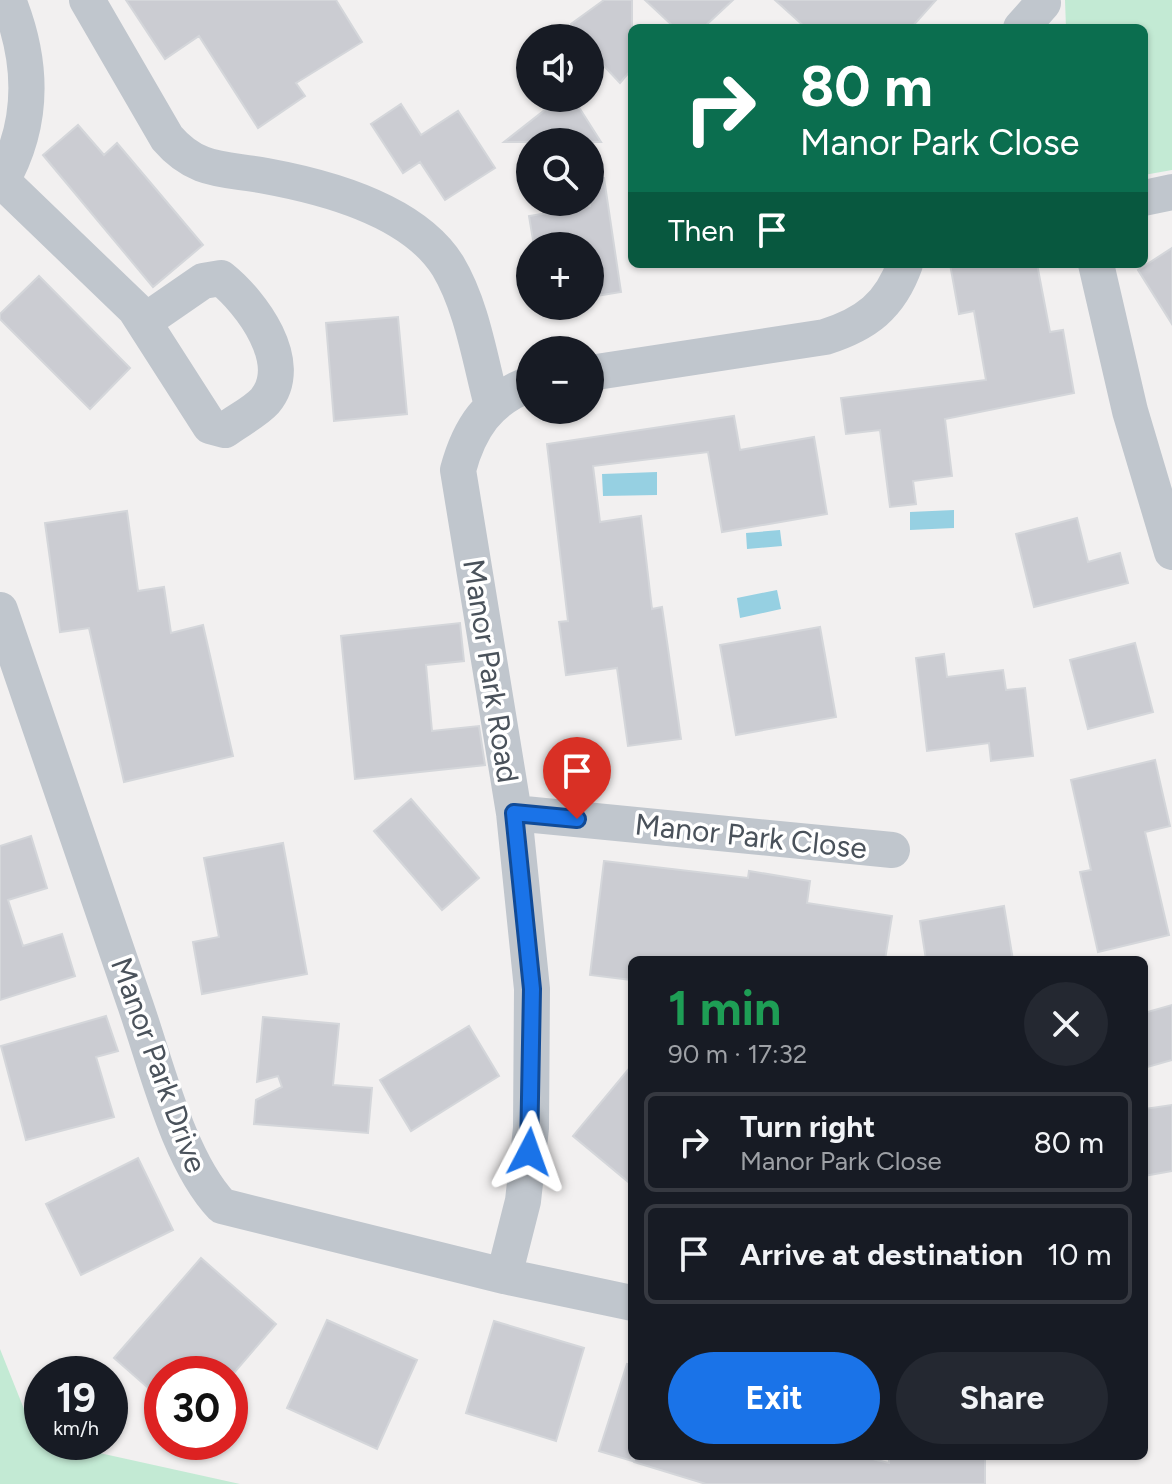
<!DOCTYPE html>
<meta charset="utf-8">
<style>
:root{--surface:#171b24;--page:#242831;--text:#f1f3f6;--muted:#9ea1a6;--line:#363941;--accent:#1a73e8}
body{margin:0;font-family:Figtree,sans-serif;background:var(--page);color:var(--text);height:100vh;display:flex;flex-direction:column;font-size:30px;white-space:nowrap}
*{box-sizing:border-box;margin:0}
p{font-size:26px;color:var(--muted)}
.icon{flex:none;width:44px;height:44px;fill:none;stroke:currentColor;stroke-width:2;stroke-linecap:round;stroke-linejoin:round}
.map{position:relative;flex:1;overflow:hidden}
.sheet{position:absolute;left:628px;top:956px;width:520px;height:504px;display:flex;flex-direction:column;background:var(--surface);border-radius:12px;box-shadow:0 2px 6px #0004}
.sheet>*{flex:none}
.top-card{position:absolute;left:628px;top:24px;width:520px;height:244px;border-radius:12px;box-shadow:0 2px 6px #0004;background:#0b6e4f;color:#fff;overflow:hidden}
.buttons{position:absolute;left:516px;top:24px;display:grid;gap:16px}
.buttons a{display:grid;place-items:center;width:88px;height:88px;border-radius:50%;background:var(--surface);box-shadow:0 2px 6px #0004;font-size:40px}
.speed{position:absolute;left:24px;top:1356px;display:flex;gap:16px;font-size:40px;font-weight:700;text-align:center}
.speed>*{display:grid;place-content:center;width:104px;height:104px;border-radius:50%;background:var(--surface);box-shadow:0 2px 6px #0004;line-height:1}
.speed small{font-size:20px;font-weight:400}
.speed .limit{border:12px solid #d22;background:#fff;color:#111}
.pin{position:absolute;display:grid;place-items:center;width:68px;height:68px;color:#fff;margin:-82px -34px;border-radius:50% 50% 50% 0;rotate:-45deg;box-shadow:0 0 8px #0007}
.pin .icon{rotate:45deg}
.me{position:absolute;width:88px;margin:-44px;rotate:4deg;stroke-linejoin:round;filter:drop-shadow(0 0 6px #0008)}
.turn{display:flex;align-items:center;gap:28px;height:168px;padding:0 40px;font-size:36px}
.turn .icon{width:104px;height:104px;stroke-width:2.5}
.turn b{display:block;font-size:56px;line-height:68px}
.then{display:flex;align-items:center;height:76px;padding:0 40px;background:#0003;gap:16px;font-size:30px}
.round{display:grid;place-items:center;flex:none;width:84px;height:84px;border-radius:42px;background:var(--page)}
.head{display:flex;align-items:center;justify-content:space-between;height:136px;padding:0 40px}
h1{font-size:48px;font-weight:700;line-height:60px;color:#1e9e55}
.action{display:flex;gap:16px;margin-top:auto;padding:16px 40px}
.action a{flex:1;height:92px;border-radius:48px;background:var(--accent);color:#fff;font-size:32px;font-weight:700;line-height:92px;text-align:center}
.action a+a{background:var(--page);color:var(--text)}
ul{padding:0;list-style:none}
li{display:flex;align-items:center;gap:24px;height:100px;margin:0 16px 12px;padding:0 24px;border:4px solid var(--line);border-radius:12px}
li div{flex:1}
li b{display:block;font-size:30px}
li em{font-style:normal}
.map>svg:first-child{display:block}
.green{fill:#c3ead4}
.water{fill:#96d0e2}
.building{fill:#cbccd2;stroke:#d4d6da;stroke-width:2}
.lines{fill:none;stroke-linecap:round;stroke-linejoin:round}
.street{stroke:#c0c6cd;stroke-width:36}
.route-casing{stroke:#114b97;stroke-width:20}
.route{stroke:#1a73e8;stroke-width:14}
.labels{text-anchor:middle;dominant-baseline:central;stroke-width:7;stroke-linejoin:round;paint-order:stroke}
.street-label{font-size:30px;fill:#4a525b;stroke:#fff}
</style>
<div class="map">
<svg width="1172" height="1484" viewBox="0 0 1172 1484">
<rect width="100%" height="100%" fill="#f2f0f0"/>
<!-- green -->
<path class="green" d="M 1065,0 L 1172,0 L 1172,170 L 1144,175 L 1144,28 L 1066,28 Z
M 0,1349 L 36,1439 L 240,1484 L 0,1484 Z"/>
<!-- water -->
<path class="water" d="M 657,472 L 657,495 L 603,496 L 602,474 Z
M 954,510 L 954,528 L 910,530 L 910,512 Z
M 780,530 L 782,546 L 747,549 L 746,533 Z
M 777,590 L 781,609 L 740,618 L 737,598 Z"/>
<!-- building -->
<path class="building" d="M 126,0 L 336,0 L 362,42 L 296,83 L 305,96 L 258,128 L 199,36 L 165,59 Z
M 604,0 L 632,0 L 632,69 L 620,83 L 590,51 L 590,38 L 581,38 L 571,24 Z
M 645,0 L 733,0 L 703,28 L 675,28 Z
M 775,0 L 936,0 L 911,28 L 806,28 Z
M 560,98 L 573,98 L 601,142 L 504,142 Z
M 401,104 L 421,135 L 458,111 L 495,168 L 445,200 L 420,162 L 403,173 L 371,124 Z
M 78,125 L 104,155 L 117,143 L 203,245 L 153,287 L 43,155 Z
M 604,178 L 621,292 L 590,297 L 590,246 L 534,246 L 529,216 L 590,206 L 590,179 Z
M 1172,248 L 1172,324 L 1138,270 Z
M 950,264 L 1037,264 L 1050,332 L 1063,330 L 1074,393 L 945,419 L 952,476 L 913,481 L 916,504 L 890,507 L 880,430 L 846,434 L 841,398 L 986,380 L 974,311 L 959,314 Z
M 39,276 L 130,368 L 90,409 L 0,319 L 0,314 Z
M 398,317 L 407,414 L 334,421 L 326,323 Z
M 734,416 L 740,450 L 814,437 L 827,514 L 722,532 L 708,452 L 593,466 L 600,522 L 641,516 L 652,609 L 662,607 L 681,739 L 628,746 L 617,668 L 566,675 L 559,622 L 568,621 L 547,444 Z
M 127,511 L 138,591 L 164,587 L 171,633 L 203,625 L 233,756 L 124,782 L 89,628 L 60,632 L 45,523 Z
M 1077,518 L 1088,562 L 1120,553 L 1128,583 L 1034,607 L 1016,534 Z
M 460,623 L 464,661 L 426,665 L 432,731 L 479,726 L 485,765 L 355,779 L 341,636 Z
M 820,627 L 836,717 L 736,735 L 720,645 Z
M 1135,643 L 1153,712 L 1088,729 L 1070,660 Z
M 944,654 L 947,677 L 1003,670 L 1006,690 L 1025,688 L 1033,756 L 991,761 L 989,743 L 927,751 L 916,658 Z
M 1155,760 L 1170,826 L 1145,832 L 1169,935 L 1098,952 L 1080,872 L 1091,870 L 1071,780 Z
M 411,799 L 479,878 L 442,910 L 374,831 Z
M 31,836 L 47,888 L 8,900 L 23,946 L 62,934 L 75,976 L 0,1000 L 0,846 Z
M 283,843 L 307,974 L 202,994 L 193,942 L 219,937 L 204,858 Z
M 604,861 L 748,878 L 749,871 L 810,881 L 807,903 L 892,916 L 885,960 L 632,960 L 632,980 L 590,975 Z
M 1004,906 L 1013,960 L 926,960 L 920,921 Z
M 1172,1005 L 1172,1060 L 1144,1068 L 1144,1013 Z
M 106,1016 L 118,1051 L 96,1057 L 114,1117 L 26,1140 L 1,1046 Z
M 263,1017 L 339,1024 L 333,1085 L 372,1088 L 368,1133 L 254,1124 L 256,1100 L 282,1087 L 278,1076 L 257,1082 Z
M 469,1026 L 499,1076 L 411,1131 L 380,1080 Z
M 632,1065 L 632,1185 L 573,1136 Z
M 1172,1105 L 1172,1171 L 1144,1176 L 1144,1109 Z
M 138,1158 L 173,1230 L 81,1275 L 46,1204 Z
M 201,1258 L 276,1324 L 233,1374 L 162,1374 L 162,1400 L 114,1358 Z
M 327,1320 L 417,1360 L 377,1449 L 287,1408 Z
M 494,1321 L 584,1348 L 556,1441 L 466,1413 Z
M 627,1364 L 632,1365 L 632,1461 L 599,1451 Z
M 634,1456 L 860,1456 L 889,1463 L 889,1456 L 985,1456 L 985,1484 L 706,1484 L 634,1462 Z"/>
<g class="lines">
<!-- street -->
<path class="street" d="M 87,0 L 167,138 C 197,173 224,168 266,176 C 326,187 413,210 448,266 C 472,306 480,360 492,405
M 1021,28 L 1043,3
M 2,181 L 135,309 L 210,426 L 225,430 C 237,421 255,412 265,401 C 297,363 251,302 221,278 L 203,281 L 145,321
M 0,184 C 35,124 33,62 8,0
M 1144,198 L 1172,192
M 1096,264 L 1130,411 L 1172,552
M 590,373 L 825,337 C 866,324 890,306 905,264
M 0,610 C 45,741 90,871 134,1001 C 156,1063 178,1160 222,1206 L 504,1276 L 632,1303
M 514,813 L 892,850
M 504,1276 L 523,1201 L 531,1128 L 532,989 L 514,813 L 458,470 C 469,429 488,399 530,384"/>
</g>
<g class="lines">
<!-- route casing -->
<g class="route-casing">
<path id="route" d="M 529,1152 L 532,989 L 514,813 L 577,819"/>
</g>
<!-- route -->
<use href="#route" class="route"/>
</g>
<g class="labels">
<!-- street labels -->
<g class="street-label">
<text transform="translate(491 671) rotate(81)">Manor Park Road</text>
<text transform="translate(751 836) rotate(6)">Manor Park Close</text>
<text transform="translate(159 1065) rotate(70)">Manor Park Drive</text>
</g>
</g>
</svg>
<div class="buttons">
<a><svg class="icon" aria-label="sound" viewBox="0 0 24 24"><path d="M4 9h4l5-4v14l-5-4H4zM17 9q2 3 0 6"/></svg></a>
<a><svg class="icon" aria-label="search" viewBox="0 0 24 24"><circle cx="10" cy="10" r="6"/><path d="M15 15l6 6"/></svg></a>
<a>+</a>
<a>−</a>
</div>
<div class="speed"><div>19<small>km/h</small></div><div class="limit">30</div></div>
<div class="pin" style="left:577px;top:819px;background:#d93025"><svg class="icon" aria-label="arrive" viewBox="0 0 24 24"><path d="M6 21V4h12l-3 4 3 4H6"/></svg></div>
<svg class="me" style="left:529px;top:1152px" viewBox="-20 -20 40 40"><path d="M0-17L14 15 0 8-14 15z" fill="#1a73e8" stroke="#fff" stroke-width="4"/></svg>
<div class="top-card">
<div class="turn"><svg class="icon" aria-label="right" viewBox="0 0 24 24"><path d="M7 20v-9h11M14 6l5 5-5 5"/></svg><div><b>80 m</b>Manor Park Close</div></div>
<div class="then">Then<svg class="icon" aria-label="arrive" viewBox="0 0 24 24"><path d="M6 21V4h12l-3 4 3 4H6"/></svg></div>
</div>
<section class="sheet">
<div class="head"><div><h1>1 min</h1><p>90 m · 17:32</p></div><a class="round"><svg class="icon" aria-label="close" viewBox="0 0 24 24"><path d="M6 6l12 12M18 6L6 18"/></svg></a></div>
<ul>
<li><svg class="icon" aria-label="right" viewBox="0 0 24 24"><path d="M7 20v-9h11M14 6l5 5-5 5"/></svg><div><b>Turn right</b><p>Manor Park Close</p></div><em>80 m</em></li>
<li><svg class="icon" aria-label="arrive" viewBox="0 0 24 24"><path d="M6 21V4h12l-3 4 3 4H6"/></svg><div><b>Arrive at destination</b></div><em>10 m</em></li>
</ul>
<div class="action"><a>Exit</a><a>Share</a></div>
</section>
</div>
